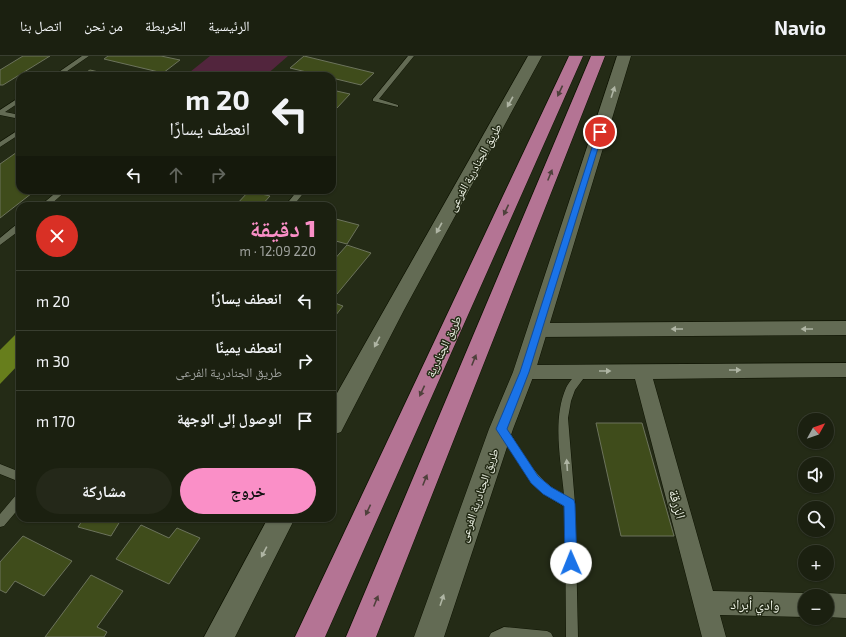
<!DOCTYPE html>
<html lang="ar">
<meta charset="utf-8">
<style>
:root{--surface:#1b2010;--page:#242819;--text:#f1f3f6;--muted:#a0a39f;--line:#393e30;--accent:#fa8fc7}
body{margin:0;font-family:"Exo 2","Noto Naskh Arabic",sans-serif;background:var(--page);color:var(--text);direction:rtl;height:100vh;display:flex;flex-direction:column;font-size:15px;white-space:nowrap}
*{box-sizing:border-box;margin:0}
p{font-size:13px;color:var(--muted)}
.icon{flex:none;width:22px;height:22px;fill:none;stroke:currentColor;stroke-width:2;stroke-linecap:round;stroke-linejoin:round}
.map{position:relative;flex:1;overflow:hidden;direction:ltr}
.side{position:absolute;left:16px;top:146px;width:320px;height:320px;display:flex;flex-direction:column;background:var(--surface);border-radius:12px;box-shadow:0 1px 3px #0004,0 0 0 1px var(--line);direction:rtl}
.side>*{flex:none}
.hud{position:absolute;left:16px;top:16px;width:320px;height:122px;border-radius:12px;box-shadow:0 1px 3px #0004,0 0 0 1px var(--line);direction:rtl;background:#1b2010;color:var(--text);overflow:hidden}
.needle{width:26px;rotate:50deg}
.buttons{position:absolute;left:798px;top:357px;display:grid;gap:8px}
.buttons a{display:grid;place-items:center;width:36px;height:36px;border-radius:50%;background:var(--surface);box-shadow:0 1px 3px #0004,0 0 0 1px var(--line);font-size:20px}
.pin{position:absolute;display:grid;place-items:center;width:34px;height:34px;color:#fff;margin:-17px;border:2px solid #fff;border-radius:50%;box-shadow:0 1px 4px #0007}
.me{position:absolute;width:44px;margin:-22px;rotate:359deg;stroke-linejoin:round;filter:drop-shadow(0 0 3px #0008)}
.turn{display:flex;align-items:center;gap:14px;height:84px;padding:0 20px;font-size:18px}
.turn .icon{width:52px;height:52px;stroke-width:2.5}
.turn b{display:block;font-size:28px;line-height:34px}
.lanes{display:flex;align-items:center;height:38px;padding:0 20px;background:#0003;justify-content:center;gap:20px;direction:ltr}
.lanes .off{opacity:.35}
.round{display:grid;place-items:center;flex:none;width:42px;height:42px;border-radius:21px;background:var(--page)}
.overview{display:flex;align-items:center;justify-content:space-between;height:68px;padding:0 20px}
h1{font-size:24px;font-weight:800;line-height:30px;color:var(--accent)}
.button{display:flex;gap:8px;margin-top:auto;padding:8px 20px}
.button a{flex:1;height:46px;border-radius:24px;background:var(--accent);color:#111;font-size:16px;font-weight:800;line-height:46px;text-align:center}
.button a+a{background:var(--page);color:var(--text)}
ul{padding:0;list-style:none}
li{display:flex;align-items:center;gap:12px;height:60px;padding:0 20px;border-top:1px solid var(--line)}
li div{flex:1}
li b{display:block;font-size:15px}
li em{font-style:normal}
header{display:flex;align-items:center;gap:24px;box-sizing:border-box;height:56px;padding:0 20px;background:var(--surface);border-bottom:1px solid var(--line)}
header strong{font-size:19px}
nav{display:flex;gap:22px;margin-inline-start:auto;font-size:14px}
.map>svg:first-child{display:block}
.green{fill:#52253d}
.water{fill:#677e1c}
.building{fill:#3f4c1b;stroke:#6c735c}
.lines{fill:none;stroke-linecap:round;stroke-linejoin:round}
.service-casing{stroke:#0e1302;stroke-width:1}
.minor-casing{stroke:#0e1302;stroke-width:1}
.tertiary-casing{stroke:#0e1302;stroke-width:1}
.motorway-casing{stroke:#0e1302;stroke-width:1}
.service{fill:#636b54;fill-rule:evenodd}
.minor{fill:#636b54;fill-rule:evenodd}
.tertiary{fill:#636b54;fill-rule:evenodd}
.motorway{fill:#b47494;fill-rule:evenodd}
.oneway{fill:#4f413c}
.oneway2{fill:#afb5a4}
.route{fill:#1a73e8;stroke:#114b97}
.labels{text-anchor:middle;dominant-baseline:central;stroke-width:3;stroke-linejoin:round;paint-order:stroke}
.street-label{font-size:12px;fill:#edf2e5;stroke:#242b16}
.near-street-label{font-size:14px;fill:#edf2e5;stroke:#242b16}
</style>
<header>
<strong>Navio</strong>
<nav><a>الرئيسية</a><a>الخريطة</a><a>من نحن</a><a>اتصل بنا</a></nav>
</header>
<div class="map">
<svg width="846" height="581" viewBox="0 0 846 581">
<rect width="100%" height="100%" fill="#242b16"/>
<!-- green -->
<path class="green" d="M 210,0 L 288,0 L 265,20 L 185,20 Z"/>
<!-- water -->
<path class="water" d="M 20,274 L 20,307 L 0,328 L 0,294 Z"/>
<!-- building -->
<path class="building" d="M 23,0 L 50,0 L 3,29 L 0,29 L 0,14 Z
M 108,0 L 161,0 L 180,4 L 163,17 L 104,3 Z
M 304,0 L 374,17 L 361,29 L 332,22 L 332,20 L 323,20 L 290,12 Z
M 90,14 L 116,20 L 80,20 Z
M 332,34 L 350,38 L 337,52 L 332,51 Z
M 20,94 L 20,134 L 36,134 L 0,162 L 0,108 Z
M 249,135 L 270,140 L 261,150 L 235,150 Z
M 332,162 L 359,169 L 347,188 L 332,184 Z
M 347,189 L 371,197 L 337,238 L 332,236 L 332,206 Z
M 332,246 L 343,250 L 332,264 Z
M 596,367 L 642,367 L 674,480 L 621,480 Z
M 84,462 L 122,462 L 111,480 L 78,471 Z
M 141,469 L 169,482 L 177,472 L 200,482 L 169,528 L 116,503 Z
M 23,480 L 72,505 L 44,540 L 15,525 L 6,537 L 0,534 L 0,506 Z
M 91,519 L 123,535 L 97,571 L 107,576 L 104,581 L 45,581 Z"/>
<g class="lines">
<!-- service casing -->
<g class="service-casing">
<path id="service" d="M 82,0 L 89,0 L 60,20 L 53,20 Z
M 408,0 L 414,0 L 379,43 L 398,49 L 398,51 L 373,45 L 373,43 Z
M 20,41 L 20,46 L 5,56 L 20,59 L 20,63 L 0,59 L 0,54 Z
M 20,73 L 20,78 L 0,91 L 0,86 Z
M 59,134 L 67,134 L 49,150 L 40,150 Z
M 298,134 L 306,134 L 293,150 L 285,150 Z
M 17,168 L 20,168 L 20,174 L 0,189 L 0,182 Z
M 584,311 L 587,312 L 589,315 L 575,334 L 571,345 L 568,362 L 575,448 L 578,581 L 566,581 L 565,451 L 543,438 L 531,427 L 498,375 L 499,372 L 503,371 L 507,372 C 524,399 535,423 564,439 C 561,405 552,364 566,332 C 569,325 576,319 581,312 Z
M 0,408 L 20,416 L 20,426 L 0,418 Z
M 20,438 L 20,451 L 4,470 L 0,471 L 0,458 L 16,439 Z
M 504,571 L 547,575 L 551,577 L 553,581 L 489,581 L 491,577 Z"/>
</g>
<!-- minor casing -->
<g class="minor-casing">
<path id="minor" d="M 846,265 L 846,279 L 538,281 L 532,279 L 529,274 L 532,269 L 538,267 Z
M 846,307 L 846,321 L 653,323 L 713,535 L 805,537 L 812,540 L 805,540 L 805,561 L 720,559 L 726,581 L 702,581 L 635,323 L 524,323 L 517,321 L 515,316 L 517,311 L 524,309 Z
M 827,537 L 846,538 L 846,562 L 827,561 L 827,540 L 820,540 Z"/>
</g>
<!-- tertiary casing -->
<g class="tertiary-casing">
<path id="tertiary" d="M 528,0 L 542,0 L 404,254 L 341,376 L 332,379 L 332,346 Z
M 617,0 L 631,0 L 535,316 L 513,373 L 444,581 L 414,581 L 489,373 L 513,316 Z
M 268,462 L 295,462 L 235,581 L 204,581 Z"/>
</g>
<!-- motorway casing -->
<g class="motorway-casing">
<path id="motorway" d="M 569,0 L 583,0 L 325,581 L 295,581 Z
M 591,0 L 605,0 L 376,581 L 346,581 Z"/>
</g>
<!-- service -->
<use href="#service" class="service"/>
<!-- minor -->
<use href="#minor" class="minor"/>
<!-- tertiary -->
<use href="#tertiary" class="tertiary"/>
<!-- motorway -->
<use href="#motorway" class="motorway"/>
</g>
<!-- one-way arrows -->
<defs><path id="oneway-solid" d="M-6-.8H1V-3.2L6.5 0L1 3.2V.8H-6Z"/></defs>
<g class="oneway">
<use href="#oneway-solid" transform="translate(560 35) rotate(115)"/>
<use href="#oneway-solid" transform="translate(550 119) rotate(-68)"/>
<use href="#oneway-solid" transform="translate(506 154) rotate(115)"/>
<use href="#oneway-solid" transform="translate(474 304) rotate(-68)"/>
<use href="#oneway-solid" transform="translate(422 335) rotate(115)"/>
<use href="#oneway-solid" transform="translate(425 424) rotate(-68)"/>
<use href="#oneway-solid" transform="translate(368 454) rotate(115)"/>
<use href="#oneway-solid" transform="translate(376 545) rotate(-68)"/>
</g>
<g class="oneway2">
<use href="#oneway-solid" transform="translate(613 36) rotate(-72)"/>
<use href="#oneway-solid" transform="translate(510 46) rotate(119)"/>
<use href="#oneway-solid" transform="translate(439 172) rotate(119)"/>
<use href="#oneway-solid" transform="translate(677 273) rotate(180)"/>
<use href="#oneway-solid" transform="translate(807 273) rotate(180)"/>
<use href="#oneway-solid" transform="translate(377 286) rotate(118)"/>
<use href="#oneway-solid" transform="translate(735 314)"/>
<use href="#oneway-solid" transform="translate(605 315)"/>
<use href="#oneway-solid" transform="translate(567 409) rotate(-94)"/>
<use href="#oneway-solid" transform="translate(264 496) rotate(118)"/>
<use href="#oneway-solid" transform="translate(442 544) rotate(-71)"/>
</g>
<!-- route -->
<path class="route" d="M 600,74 L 603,76 L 529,316 L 507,373 L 538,420 L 551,431 L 574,444 L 575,448 L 577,507 L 575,511 L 571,513 L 567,511 L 565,507 L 564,450 L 543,438 L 531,427 L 496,373 L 520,316 L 597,76 Z"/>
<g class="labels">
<!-- street labels -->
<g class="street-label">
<text transform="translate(474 111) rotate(-61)">طريق الجنادرية الفرعى</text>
<text transform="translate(443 290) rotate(-65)">طريق الجنادرية</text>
<text transform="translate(478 439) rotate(-71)">طريق الجنادرية الفرعى</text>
</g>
<!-- near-street labels -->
<g class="near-street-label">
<text transform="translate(678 448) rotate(75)">الزرقة</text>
<text transform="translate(755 548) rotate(1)">وادي أبراد</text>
</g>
</g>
</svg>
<div class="buttons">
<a><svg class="needle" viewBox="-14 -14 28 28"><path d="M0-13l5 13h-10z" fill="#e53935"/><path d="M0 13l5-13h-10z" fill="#a0a39f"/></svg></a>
<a><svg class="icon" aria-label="sound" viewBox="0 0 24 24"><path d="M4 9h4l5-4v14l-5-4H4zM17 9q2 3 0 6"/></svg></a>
<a><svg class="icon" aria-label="search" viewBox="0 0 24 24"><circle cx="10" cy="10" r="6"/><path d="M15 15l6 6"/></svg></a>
<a>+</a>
<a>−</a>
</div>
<div class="pin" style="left:600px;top:76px;background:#d93025"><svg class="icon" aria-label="arrive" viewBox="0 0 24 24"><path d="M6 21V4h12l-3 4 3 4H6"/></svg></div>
<svg class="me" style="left:571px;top:507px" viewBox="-20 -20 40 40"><circle r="19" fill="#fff"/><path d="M0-13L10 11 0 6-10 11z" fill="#1a73e8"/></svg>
<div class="hud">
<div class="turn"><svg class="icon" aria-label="left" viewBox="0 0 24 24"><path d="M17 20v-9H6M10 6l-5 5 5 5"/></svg><div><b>20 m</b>انعطف يسارًا</div></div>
<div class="lanes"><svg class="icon" aria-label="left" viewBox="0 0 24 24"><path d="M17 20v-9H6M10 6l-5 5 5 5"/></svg><svg class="icon off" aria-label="ahead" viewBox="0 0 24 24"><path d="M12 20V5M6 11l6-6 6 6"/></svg><svg class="icon off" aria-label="right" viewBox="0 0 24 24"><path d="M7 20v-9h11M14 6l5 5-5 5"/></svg></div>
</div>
<section class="side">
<div class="overview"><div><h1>1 دقيقة</h1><p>220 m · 12:09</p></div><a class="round" style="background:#d93025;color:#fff"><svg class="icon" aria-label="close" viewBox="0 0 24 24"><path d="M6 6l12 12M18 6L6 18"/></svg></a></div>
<ul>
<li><svg class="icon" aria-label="left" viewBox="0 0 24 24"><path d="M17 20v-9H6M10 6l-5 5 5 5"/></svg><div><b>انعطف يسارًا</b></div><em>20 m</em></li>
<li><svg class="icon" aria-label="right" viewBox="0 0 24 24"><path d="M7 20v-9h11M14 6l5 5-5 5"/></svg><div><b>انعطف يمينًا</b><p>طريق الجنادرية الفرعى</p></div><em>30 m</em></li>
<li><svg class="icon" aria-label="arrive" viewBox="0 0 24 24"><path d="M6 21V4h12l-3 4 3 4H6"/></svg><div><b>الوصول إلى الوجهة</b></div><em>170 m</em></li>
</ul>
<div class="button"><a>خروج</a><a>مشاركة</a></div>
</section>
</div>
